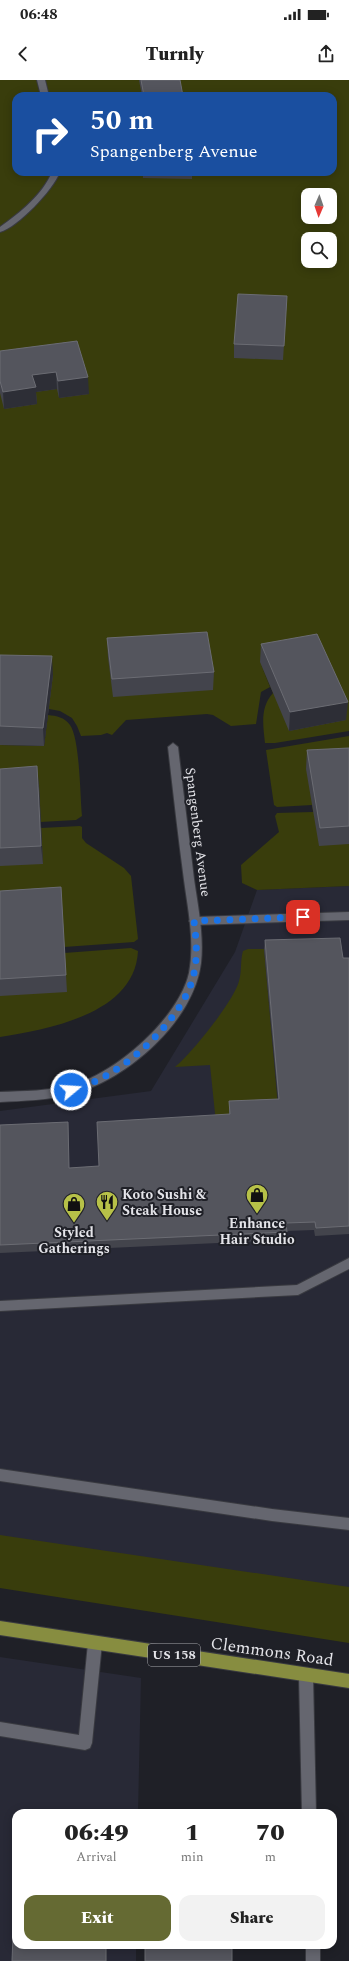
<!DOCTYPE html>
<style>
:root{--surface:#fff;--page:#f2f2f2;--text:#222;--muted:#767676;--accent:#656a33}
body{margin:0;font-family:Spectral,serif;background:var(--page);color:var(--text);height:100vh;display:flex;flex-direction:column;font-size:15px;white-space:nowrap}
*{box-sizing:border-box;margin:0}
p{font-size:13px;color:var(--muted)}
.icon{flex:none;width:22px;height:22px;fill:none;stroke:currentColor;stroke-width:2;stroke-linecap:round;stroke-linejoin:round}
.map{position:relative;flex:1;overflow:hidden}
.details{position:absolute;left:12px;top:1729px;width:325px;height:140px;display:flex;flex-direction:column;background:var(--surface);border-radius:12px;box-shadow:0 2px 10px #0003}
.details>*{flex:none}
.banner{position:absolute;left:12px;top:12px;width:325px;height:84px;border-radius:12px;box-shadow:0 2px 10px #0003;background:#1a4fa0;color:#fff;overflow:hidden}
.needle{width:26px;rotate:182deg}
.buttons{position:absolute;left:301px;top:108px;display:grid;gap:8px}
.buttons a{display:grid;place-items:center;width:36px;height:36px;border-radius:8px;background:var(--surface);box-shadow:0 2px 10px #0003;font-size:20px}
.pin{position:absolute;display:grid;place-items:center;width:34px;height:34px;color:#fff;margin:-17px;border-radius:8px;box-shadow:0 2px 6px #0006}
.me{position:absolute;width:44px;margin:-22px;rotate:72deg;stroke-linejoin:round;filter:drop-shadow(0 0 3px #0008)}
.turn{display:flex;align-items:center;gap:14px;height:84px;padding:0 12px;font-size:18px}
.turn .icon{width:52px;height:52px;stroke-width:2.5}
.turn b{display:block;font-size:28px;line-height:34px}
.eta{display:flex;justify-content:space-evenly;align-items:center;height:68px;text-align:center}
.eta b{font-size:24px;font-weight:800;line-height:28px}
.button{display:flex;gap:8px;margin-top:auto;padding:8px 12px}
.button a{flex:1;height:46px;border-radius:12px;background:var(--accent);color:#fff;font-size:16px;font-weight:800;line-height:46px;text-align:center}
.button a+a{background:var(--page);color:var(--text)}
.status{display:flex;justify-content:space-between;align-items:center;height:28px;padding:0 20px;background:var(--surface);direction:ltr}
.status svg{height:11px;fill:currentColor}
header{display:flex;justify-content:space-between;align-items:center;height:52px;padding:0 12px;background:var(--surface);font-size:18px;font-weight:800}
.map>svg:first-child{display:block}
.built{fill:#282936}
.green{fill:#393d0c;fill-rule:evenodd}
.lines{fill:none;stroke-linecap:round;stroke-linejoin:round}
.service-casing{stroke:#393a40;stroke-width:2}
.minor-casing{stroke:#393a40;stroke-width:2}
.primary-casing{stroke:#393a40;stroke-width:2}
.service{fill:#65666f;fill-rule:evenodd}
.minor{fill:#65666f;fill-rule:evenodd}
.primary{fill:#878d40;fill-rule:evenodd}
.wall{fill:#43444c}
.shaded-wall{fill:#2d2e36}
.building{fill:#54555d;stroke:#6b6c73}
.route{stroke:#1a73e8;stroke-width:7;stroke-dasharray:0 12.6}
.labels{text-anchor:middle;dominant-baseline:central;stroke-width:4;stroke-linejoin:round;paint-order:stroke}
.shield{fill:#1f2027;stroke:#a9a9af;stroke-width:1}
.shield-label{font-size:13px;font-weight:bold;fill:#e4e4e9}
.street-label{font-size:14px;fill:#e4e4e9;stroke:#1f2027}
.poi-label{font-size:14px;font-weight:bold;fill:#e4e4e9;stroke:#1f2027}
.near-street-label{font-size:17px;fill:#e4e4e9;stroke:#1f2027}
</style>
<div class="status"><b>06:48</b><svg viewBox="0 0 49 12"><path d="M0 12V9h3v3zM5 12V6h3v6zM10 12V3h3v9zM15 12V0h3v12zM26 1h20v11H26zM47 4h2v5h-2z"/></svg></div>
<header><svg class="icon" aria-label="back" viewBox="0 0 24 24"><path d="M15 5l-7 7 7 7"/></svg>Turnly<svg class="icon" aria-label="share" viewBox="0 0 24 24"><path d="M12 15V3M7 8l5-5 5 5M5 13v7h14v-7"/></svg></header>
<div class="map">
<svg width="349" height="1881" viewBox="0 0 349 1881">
<rect width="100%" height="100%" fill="#1f2027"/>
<!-- built -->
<path class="built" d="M 349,806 L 349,1556 L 0,1502 L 0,1031 L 151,1011 L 235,872 L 257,810 Z
M 0,1577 L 141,1598 L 138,1733 L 16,1733 L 16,1865 L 136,1865 L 136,1881 L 0,1881 Z"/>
<!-- green -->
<path class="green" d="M 0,0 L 349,0 L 349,651 L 275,663 L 265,663 C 263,645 260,627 273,613 L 260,582 L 270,607 L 261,612 L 256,644 L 231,646 L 213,635 L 207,634 L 126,640 L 112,655 L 107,653 L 101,655 L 81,656 L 77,646 L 72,638 L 60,631 L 49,629 L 0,593 ZM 16,16 L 333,16 L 333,92 L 16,92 ZM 308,115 L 330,115 L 330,137 L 308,137 ZM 308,159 L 330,159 L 330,181 L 308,181 Z
M 48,635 C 57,636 64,637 70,645 C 80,659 80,716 82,736 L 76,740 L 40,742 L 0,707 L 0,665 L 44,666 Z
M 349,656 L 349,806 L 257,810 L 242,803 L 241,785 L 279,752 L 275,736 L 277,733 L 313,732 L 312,725 L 277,727 L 274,725 L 266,670 Z
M 80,746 L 82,747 L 82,758 L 86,763 L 124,788 L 131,796 L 138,859 L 134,862 L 64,867 L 62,825 L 0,829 L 0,786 L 41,748 Z
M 131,868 L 138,871 C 135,934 49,949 0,957 L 0,916 L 64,873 Z
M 248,869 L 264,869 L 278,1027 L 229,1029 L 230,1042 L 216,1043 L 210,985 L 175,987 C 191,974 234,921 239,901 C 242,892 240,881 243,871 Z
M 0,1455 L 349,1507 L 349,1563 L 0,1508 Z"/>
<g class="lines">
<!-- service casing -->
<g class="service-casing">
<path id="service" d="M 349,832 L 349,840 L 194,845 L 189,841 L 194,837 Z
M 349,1178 L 349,1189 L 298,1215 L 0,1231 L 0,1221 L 297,1205 Z
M 0,1389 L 272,1429 L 349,1438 L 349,1450 L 272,1441 L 0,1401 Z
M 95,1556 L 100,1558 L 102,1563 L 92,1663 L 90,1668 L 85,1670 L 0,1656 L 0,1642 L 79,1655 L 88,1563 L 90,1558 Z
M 306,1589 L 311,1591 L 313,1596 L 316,1733 L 302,1733 L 299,1596 L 301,1591 Z
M 306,1865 L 320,1865 L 320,1881 L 306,1881 Z"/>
</g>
<!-- minor casing -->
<g class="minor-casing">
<path id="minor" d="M 37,0 L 45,0 L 49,16 L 41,16 Z
M 52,92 L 60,92 C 53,110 18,147 0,152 L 0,147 C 20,133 43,114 52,92 Z
M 173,663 L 178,667 C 183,711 189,755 194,799 C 198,827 204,855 201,883 C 194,941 127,1000 72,1014 C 48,1020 24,1021 0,1022 L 0,1012 C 24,1011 49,1011 72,1005 C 115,994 179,938 189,893 C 195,862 188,830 184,800 C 178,755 173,711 168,667 Z"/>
</g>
<!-- primary casing -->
<g class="primary-casing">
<path id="primary" d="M 0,1541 L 349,1594 L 349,1608 L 0,1555 Z"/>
</g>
<!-- service -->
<use href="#service" class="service"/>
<!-- minor -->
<use href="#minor" class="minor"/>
<!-- primary -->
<use href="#primary" class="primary"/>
</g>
<!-- wall -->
<path class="wall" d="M 139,0 L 180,0 L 183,16 L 142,16 Z
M 143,92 L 192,92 L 192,99 L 143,98 Z
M 287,216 L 283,280 L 234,278 L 234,264 Z
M 77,261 L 89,314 L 59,318 L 57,309 L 36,312 L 37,324 L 4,329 L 0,313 L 0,271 Z
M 107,558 L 214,592 L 213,610 L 113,617 L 108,577 Z
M 261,564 L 346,640 L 289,651 L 260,582 Z
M 0,575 L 53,595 L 44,666 L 0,665 Z
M 349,668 L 349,764 L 319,766 L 306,689 L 307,670 Z
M 0,689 L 39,705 L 43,784 L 0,786 Z
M 61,807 L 67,912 L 0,916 L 0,811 Z
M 265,860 L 343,878 L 349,878 L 349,1154 L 315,1156 L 314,1150 L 286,1151 L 286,1160 L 0,1173 L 0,1045 L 68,1042 L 69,1088 L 99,1086 L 229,1034 L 229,1021 L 278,1019 L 264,869 Z"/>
<!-- shaded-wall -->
<path class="shaded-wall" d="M 56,292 L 57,309 L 36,312 L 37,324 L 4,329 L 3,312 L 32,295 Z
M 88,297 L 89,314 L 59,318 L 58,301 Z
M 52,576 L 53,595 L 44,666 L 43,648 Z
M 348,622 L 346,640 L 289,651 L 290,632 Z
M 37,686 L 39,705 L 43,784 L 41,766 Z
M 68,1042 L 69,1050 L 69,1095 L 69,1088 Z
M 106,1865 L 107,1865 L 107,1881 L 106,1881 Z"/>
<!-- building -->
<path class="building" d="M 141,0 L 180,0 L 183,16 L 144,16 Z
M 238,214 L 287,216 L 284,266 L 234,264 Z
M 77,261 L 88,297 L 58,301 L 56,292 L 32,295 L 36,307 L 3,312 L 0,301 L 0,271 Z
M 207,552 L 214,592 L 112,599 L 107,558 Z
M 317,554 L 348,622 L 290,632 L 261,564 Z
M 0,575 L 52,576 L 43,648 L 0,646 Z
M 349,668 L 349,746 L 320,748 L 307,670 Z
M 37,686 L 41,766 L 0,768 L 0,689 Z
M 61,807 L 66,895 L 0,899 L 0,811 Z
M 340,858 L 343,878 L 349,878 L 349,1146 L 316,1148 L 315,1142 L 286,1143 L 287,1152 L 0,1165 L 0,1045 L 68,1042 L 69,1088 L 99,1086 L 97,1042 L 230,1034 L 229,1021 L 279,1019 L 265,860 Z
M 16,1779 L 16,1865 L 106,1865 L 106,1881 L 12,1881 Z
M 145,1865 L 232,1865 L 232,1881 L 145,1881 Z"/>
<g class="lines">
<!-- route -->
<path class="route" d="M 71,1010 C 83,1006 96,1002 107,995 C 140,977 187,931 194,893 C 198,875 196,858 194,841 L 303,837"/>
</g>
<!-- icons -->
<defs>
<g id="shop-pin" transform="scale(1.15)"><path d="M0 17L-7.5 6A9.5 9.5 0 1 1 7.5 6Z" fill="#b7c148" stroke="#1f2027"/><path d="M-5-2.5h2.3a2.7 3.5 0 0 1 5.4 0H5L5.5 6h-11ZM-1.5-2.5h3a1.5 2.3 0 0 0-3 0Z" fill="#111"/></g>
<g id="restaurant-pin" transform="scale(1.15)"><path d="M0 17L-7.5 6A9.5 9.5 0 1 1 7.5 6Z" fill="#b7c148" stroke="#1f2027"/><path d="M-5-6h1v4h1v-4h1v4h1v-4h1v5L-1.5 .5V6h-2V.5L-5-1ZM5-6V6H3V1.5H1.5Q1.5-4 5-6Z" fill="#111"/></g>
</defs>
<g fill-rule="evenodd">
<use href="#shop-pin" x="257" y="1115"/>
<use href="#restaurant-pin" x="107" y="1122"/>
<use href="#shop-pin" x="74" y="1124"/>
</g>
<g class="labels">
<!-- shield labels -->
<rect class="shield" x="148" y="1564" width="52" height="22" rx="3"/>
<g class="shield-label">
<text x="174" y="1575">US 158</text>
</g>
<!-- street labels -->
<g class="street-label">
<text transform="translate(198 752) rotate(83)">Spangenberg Avenue</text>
</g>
<!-- poi labels -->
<g class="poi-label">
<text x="122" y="1114" text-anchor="start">Koto Sushi &amp;<tspan x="122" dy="16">Steak House</tspan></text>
<text x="257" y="1143">Enhance<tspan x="257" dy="16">Hair Studio</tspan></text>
<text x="74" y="1152">Styled<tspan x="74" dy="16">Gatherings</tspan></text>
</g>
<!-- near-street labels -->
<g class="near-street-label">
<text transform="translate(272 1572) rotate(8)">Clemmons Road</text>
</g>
</g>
</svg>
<div class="buttons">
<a><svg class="needle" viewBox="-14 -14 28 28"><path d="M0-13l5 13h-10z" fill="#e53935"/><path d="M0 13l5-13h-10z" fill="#767676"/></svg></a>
<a><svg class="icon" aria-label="search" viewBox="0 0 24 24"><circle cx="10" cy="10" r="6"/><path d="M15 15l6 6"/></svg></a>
</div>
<div class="pin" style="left:303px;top:837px;background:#d93025"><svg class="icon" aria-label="arrive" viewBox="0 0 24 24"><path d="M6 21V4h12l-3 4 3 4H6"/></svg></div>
<svg class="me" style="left:71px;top:1010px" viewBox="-20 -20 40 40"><circle r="17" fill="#1a73e8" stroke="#fff" stroke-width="3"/><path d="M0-11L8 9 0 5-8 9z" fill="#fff"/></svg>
<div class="banner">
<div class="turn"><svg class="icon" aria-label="right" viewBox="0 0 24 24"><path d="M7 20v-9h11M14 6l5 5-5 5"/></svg><div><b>50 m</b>Spangenberg Avenue</div></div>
</div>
<section class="details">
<div class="eta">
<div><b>06:49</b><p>Arrival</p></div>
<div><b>1</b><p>min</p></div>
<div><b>70</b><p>m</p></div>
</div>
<div class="button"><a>Exit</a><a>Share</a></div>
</section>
</div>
